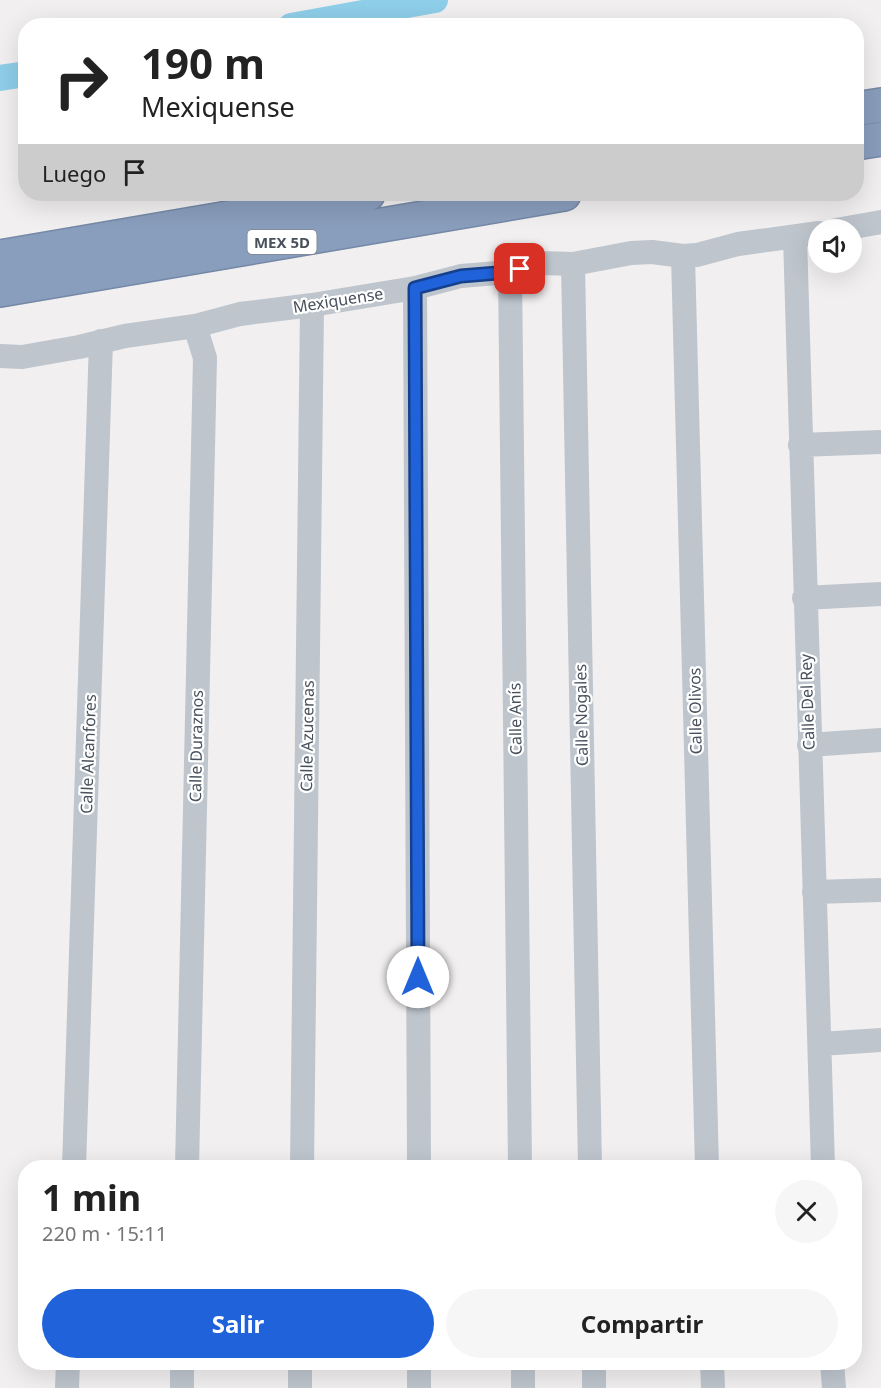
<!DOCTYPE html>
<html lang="es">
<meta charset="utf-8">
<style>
:root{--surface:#fff;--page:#f6f6f6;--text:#222;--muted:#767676;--accent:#2062da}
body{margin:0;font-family:"Noto Sans",sans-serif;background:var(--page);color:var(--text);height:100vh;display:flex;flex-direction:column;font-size:22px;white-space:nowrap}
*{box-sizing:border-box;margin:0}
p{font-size:20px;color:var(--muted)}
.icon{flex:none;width:33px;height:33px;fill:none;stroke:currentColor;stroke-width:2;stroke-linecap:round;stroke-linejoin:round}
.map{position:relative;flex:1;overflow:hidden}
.panel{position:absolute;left:18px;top:1160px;width:844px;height:210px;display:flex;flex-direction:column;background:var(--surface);border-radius:24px;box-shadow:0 6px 24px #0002}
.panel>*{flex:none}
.guide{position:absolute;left:18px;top:18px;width:846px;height:183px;border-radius:24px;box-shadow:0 6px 24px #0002;background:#fff;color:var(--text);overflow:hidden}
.buttons{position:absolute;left:808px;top:219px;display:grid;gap:12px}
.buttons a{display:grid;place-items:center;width:54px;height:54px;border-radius:50%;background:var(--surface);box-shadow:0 6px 24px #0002;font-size:30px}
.pin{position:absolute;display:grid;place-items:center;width:51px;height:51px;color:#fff;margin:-26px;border-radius:12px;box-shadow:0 3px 9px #0006}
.me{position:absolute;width:66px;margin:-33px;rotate:0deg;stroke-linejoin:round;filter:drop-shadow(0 0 4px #0008)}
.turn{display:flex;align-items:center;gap:21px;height:126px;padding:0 24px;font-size:27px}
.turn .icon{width:78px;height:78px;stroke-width:2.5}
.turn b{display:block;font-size:42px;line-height:51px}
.then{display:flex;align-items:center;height:57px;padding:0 24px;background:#0003;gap:12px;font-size:22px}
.round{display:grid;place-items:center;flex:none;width:63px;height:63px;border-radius:32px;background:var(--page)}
.overview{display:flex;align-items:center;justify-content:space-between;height:102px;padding:0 24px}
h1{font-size:36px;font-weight:700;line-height:45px}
.action{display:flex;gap:12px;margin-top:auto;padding:12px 24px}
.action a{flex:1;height:69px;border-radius:36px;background:var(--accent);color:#fff;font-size:24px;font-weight:700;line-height:69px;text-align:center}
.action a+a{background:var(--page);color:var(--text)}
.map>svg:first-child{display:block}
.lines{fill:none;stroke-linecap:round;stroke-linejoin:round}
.canal{stroke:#8ecee8;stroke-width:26}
.highway-casing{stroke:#7488a7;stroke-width:36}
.minor{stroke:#bec5cd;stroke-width:24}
.highway{stroke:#899dbc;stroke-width:33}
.route-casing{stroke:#15408e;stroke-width:15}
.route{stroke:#2062da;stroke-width:10}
.labels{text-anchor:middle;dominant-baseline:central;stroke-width:4.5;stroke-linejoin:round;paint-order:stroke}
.shield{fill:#fff;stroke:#7f858d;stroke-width:1.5}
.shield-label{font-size:15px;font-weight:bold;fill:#48515c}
.street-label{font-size:16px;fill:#48515c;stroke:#fff}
</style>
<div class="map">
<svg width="881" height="1388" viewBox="0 0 881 1388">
<rect width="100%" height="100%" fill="#f1efef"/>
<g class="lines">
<!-- canal -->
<path class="canal" d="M 291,26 L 435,0
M 0,78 L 26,74"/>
<!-- highway casing -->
<g class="highway-casing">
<path id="highway" d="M 856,109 L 881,105
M 856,143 L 881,139
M 0,257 L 368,194
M 0,290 L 564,194"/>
</g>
<!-- minor -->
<path class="minor" d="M 836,230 L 881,222
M 795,237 L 823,1167
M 683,256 L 707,1167
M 573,264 L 590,1167
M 510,272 L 520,1167
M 415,288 L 419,1167
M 0,356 L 22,357 L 79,347 L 125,336 L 195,326 L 240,314 L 312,305 L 415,288 L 461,276 L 510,272 L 541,263 L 573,264 L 631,253 L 652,252 L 683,256 L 697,255 L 738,244 L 819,233
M 800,445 L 881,442
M 804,598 L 881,594
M 809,745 L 881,740
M 814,892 L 881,890
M 820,1044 L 881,1040
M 74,1167 L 101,341
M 187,1167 L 205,358 L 195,326
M 302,1167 L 312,305
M 523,1362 L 523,1388
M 594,1362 L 594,1388
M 712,1362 L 713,1388
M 832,1362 L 834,1388
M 67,1388 L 68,1362
M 182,1388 L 182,1362
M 300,1388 L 300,1362
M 419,1388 L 419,1362"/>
<!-- highway -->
<use href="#highway" class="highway"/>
</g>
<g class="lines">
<!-- route casing -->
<g class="route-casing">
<path id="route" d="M 418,977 L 415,288 L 461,276 L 510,272 L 520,269"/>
</g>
<!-- route -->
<use href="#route" class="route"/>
</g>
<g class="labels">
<!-- shield labels -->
<rect class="shield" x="247.5" y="230" width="69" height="24" rx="4.5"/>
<g class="shield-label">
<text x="282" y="242">MEX 5D</text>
</g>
<!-- street labels -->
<g class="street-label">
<text transform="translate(338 300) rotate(-9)">Mexiquense</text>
<text transform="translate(807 702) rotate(-92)">Calle Del Rey</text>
<text transform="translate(695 711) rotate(-91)">Calle Olivos</text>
<text transform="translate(581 715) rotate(-91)">Calle Nogales</text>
<text transform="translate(515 719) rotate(-91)">Calle Anís</text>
<text transform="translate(307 736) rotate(-89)">Calle Azucenas</text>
<text transform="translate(196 746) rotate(-89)">Calle Duraznos</text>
<text transform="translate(88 754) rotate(-88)">Calle Alcanfores</text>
</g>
</g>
</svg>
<div class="buttons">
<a><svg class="icon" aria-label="sound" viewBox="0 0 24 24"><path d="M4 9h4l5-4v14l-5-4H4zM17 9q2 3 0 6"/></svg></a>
</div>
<div class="pin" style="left:520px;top:269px;background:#d93025"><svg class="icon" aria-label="arrive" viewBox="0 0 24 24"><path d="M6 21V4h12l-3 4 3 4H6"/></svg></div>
<svg class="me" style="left:418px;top:977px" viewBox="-20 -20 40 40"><circle r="19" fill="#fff"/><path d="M0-13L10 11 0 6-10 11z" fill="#2062da"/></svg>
<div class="guide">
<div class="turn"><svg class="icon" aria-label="right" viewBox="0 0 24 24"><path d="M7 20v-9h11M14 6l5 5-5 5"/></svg><div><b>190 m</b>Mexiquense</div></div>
<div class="then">Luego<svg class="icon" aria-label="arrive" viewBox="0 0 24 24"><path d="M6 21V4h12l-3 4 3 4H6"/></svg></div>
</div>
<section class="panel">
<div class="overview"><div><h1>1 min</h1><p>220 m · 15:11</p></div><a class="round"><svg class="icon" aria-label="close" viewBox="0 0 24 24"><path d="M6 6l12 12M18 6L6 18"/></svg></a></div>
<div class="action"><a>Salir</a><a>Compartir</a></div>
</section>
</div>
